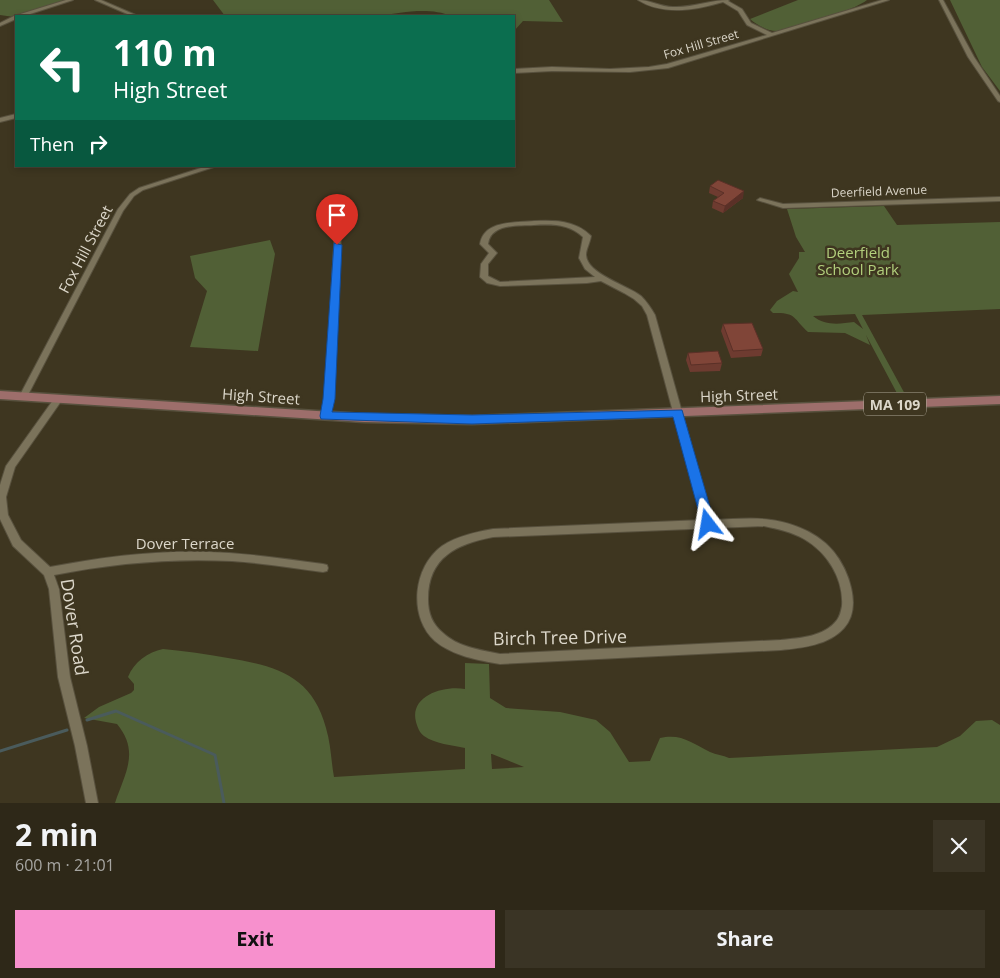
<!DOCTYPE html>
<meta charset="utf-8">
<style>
:root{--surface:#2e2818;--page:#3a3425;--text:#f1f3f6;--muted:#a7a6a2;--line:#494437;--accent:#f790cd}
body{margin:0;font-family:"Open Sans",sans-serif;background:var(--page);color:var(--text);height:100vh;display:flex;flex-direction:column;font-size:19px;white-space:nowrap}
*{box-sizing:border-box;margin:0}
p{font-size:16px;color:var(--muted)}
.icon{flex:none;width:28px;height:28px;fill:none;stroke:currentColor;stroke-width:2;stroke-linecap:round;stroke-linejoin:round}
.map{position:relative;height:803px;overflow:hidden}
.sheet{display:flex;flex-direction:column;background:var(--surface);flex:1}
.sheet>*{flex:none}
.guide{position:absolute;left:15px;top:15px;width:500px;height:152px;border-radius:0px;box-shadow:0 2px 8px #0003,0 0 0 1px var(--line);background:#0b6e4f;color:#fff;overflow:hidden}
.pin{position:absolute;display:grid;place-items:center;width:42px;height:42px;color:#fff;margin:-51px -21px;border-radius:50% 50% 50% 0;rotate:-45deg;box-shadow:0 0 5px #0007}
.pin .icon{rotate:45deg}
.me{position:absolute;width:55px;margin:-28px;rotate:346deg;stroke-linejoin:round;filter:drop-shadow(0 0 4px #0008)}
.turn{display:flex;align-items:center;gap:18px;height:105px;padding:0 15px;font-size:22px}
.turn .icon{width:65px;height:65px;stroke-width:2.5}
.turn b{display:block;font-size:35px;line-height:42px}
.then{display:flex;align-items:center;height:48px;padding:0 15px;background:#0003;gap:10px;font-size:19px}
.round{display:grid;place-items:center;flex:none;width:52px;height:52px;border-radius:0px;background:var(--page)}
.head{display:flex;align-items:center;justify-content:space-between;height:85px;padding:0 15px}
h1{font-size:30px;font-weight:700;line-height:38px}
.cta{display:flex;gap:10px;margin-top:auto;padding:10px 15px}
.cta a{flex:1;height:58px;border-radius:0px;background:var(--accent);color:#111;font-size:20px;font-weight:700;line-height:58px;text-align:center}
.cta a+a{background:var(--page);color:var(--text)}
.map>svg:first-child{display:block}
.green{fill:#516036;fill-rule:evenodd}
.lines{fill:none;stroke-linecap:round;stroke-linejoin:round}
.stream{stroke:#4a5b5c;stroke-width:3}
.minor-casing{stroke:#58513e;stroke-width:2}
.major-casing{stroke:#58513e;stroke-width:3}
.minor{fill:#7b735b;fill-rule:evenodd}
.major{fill:#9d6e6b;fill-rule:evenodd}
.wall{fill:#6e3b30}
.shaded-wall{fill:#5a3027}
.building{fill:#804538;stroke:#5a3027}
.route{fill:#1a73e8;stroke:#114b97}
.labels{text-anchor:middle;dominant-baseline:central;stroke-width:5;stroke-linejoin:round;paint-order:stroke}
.far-street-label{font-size:12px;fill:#dcd7ca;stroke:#3e3620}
.shield{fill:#3e3620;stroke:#ada797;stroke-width:1}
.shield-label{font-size:14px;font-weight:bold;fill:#dcd7ca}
.street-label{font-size:15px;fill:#dcd7ca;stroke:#3e3620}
.park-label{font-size:15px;fill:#b2cf7c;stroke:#3e3620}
.near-street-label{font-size:18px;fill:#dcd7ca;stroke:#3e3620}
</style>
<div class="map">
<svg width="1000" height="803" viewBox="0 0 1000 803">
<rect width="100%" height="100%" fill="#3e3620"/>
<!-- green -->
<path class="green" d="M 0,0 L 68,0 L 14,17 L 0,15 Z
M 213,0 L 549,0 L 563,22 L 523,21 L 514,31 L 514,16 L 451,16 C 431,7 401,12 380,16 L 225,16 Z
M 798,0 L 867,0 C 855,10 795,29 778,31 C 769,32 757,25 750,19 Z
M 950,0 L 1000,0 L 1000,91 L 982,67 Z
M 884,206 L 897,225 L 1000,222 L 1000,309 L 862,315 L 906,396 L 899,397 L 866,335 L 870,345 L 845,333 L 808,332 C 793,318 796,312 773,313 L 770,310 L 777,301 L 793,291 L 798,292 L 789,274 L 799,258 L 799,252 L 805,252 L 796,237 L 787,209 ZM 855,314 L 863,329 L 854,322 C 839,324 825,326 813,316 Z
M 270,240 L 275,254 L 258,351 L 190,347 L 207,291 L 195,278 L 190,256 Z
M 163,649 C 185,651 206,654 228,658 C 275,666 312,675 326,728 C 331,744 331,761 334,777 L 465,769 L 465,748 C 452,745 435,744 424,736 C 419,732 418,728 416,722 C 409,695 445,685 465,689 L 465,663 L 489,664 L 490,698 L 506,708 L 560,712 L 596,720 L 610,732 L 629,762 L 650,761 L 660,738 C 681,733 692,743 710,752 C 716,755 723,755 729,758 L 937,747 L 960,736 L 976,721 L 992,720 L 1000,725 L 1000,803 L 115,803 C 125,773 140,752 117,724 L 84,718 L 99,707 L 131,693 L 134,690 L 134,684 L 128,677 C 134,662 148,652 163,649 ZM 491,754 L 492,754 L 524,767 L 492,769 Z"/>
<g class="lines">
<!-- stream -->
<path class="stream" d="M 87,720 L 116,711 L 215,755 L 224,803
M 0,751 L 67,730"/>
<!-- minor casing -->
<g class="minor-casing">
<path id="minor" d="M 66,0 L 73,0 L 24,16 L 16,16 L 16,19 L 0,26 L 0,23 L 14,16 Z
M 95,0 L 101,0 L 138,16 L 132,16 Z
M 638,0 C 650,0 661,7 673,7 C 692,8 710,0 729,0 L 728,1 L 742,9 L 751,23 L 772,33 L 882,0 L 889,0 L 668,68 L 630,72 L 552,71 L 514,73 L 514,69 L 552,67 L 610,69 L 649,67 L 667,64 L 767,35 L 747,25 L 738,11 L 723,2 C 696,10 663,16 638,0 Z
M 939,0 L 943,0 L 974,57 L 1000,96 L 1000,102 L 998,101 L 968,57 Z
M 16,114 L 16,118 L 0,122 L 0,118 Z
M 207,166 L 217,166 L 143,190 L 134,196 L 123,211 L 28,395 L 24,398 L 21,397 L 20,395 L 118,209 L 130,194 L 139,188 Z
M 1000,197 L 1000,201 L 783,208 L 757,200 L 760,198 L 783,204 Z
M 339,211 L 342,213 L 333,399 L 330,416 L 326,419 L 322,416 L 325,399 L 336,213 Z
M 534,221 C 554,220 576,220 591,236 C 590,243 586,249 586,255 C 587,274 627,285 641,296 C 647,302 651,308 655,315 L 712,520 C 742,519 769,515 798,527 C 811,532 824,540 833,551 C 848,569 863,607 844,628 C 829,645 802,648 781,650 L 500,664 C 478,660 453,656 435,641 C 408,617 413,567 442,546 C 457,536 476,532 493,529 L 702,520 L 647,315 L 642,306 L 634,299 L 624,293 L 601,281 L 587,283 L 500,286 L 487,283 L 480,277 L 481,264 L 489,253 L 480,244 C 484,220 515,223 534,221 ZM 534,225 C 553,224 569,224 583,237 L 579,258 L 585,269 L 595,277 L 500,282 L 488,276 L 488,264 L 497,253 L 488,244 C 491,223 518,226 534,225 ZM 764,526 C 778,529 792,532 804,539 C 827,552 844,579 842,606 C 841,611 840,616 837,620 C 824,637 800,638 781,640 L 500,654 C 480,650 458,647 443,633 C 432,624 428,613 428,599 C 428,557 457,544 493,537 Z
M 59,395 L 63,398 L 62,400 L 15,467 L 6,497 L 8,515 L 21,540 L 50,567 C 102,557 156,550 209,552 C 247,553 285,559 323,564 L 327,565 L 328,568 L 327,571 L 323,572 C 293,568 263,563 232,561 C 172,558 113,563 54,575 L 59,589 L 70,677 L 87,746 L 98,803 L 86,803 L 75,746 L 58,677 L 49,589 L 44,575 L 13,546 L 0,519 L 0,485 L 6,466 L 56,396 Z"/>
</g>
<!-- major casing -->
<g class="major-casing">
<path id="major" d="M 0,391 L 364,414 L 472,416 L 1000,396 L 1000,404 L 472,424 L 364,422 L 0,399 Z"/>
</g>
<!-- minor -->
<use href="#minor" class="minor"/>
<!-- major -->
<use href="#major" class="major"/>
</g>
<!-- wall -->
<path class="wall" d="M 710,186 L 743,198 L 723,213 L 712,208 L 713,201 L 718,197 L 709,193 Z
M 723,324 L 763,349 L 761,356 L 731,358 L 721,331 Z
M 688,353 L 722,363 L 720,371 L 690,372 L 686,360 Z"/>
<!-- shaded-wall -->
<path class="shaded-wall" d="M 744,191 L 743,198 L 723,213 L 725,206 Z"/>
<!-- building -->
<path class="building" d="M 718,180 L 744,191 L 725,206 L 713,201 L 724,193 L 710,186 Z
M 752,323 L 763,349 L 733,351 L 723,324 Z
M 718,351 L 722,363 L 691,365 L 688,353 Z"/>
<!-- route -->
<path class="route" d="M 334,243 L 342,245 L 335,399 L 332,412 L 472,415 L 682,410 L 715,524 L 713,528 L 704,528 L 702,524 L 673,417 L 472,424 L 321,419 L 320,416 L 323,399 Z"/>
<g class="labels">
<!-- far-street labels -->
<g class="far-street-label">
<text transform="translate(701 44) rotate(-16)">Fox Hill Street</text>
<text transform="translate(879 191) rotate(-2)">Deerfield Avenue</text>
</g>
<!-- shield labels -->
<rect class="shield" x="864" y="392.5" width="62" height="23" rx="4"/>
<g class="shield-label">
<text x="895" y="404">MA 109</text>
</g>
<!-- street labels -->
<g class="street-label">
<text transform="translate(85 249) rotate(-62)">Fox Hill Street</text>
<text transform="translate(739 395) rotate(-2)">High Street</text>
<text transform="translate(261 396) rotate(4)">High Street</text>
<text x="185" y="543">Dover Terrace</text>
</g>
<!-- park labels -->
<g class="park-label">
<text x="858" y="252">Deerfield<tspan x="858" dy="17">School Park</tspan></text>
</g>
<!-- near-street labels -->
<g class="near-street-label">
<text transform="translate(75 627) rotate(81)">Dover Road</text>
<text transform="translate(560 637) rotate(-1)">Birch Tree Drive</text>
</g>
</g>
</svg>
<div class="pin" style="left:337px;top:245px;background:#d93025"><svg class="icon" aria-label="arrive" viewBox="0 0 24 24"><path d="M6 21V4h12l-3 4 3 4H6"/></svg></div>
<svg class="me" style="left:708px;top:524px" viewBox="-20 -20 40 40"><path d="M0-17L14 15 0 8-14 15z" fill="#1a73e8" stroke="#fff" stroke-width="4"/></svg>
<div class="guide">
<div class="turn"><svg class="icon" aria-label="left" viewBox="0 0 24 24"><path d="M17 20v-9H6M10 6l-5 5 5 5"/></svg><div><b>110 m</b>High Street</div></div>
<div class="then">Then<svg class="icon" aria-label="right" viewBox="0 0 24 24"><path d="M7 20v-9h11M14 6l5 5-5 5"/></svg></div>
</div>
</div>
<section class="sheet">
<div class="head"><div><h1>2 min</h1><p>600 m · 21:01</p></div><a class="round"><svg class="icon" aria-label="close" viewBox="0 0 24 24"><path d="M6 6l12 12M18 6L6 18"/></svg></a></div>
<div class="cta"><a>Exit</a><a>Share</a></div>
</section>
